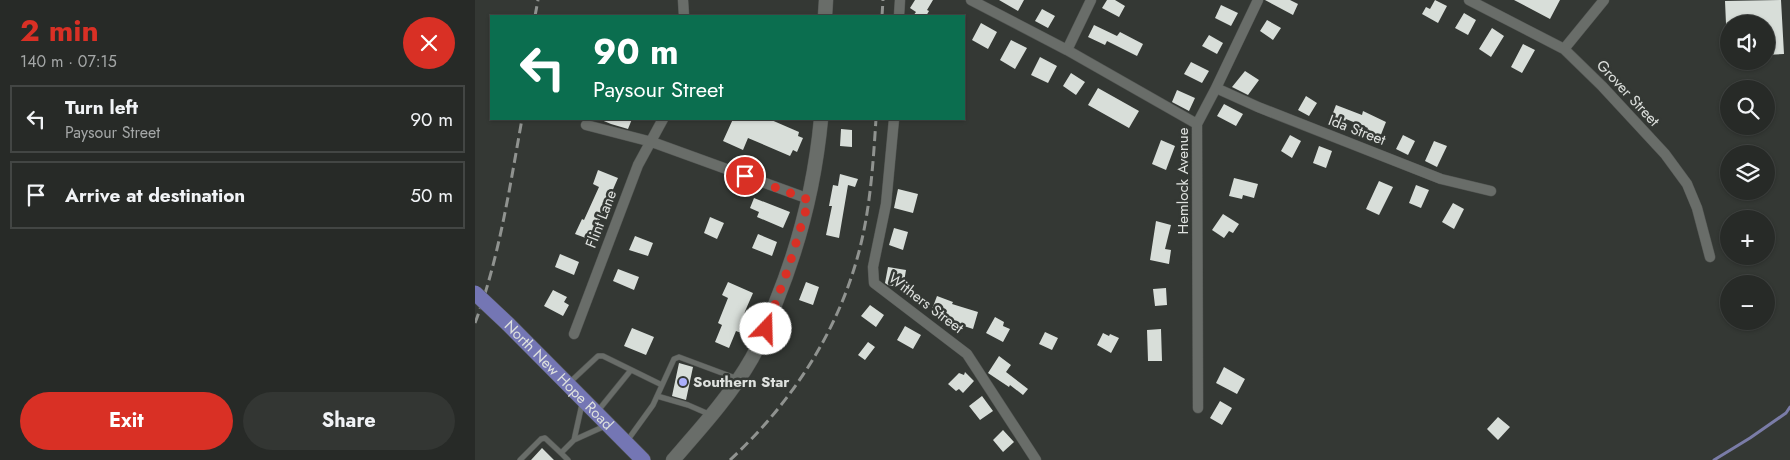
<!DOCTYPE html>
<meta charset="utf-8">
<style>
:root{--surface:#272a27;--page:#333633;--text:#f1f3f6;--muted:#a4a7a7;--line:#434644;--accent:#d93025}
body{margin:0;font-family:Jost,sans-serif;background:var(--page);color:var(--text);height:100vh;display:flex;flex-direction:column;font-size:19px;white-space:nowrap}
*{box-sizing:border-box;margin:0}
p{font-size:16px;color:var(--muted)}
.icon{flex:none;width:28px;height:28px;fill:none;stroke:currentColor;stroke-width:2;stroke-linecap:round;stroke-linejoin:round}
.map{position:relative;flex:1;overflow:hidden}
.sheet{display:flex;flex-direction:column;background:var(--surface);width:475px}
.sheet>*{flex:none}
.guide{position:absolute;left:15px;top:15px;width:475px;height:105px;border-radius:0px;box-shadow:0 1px 4px #0004,0 0 0 1px var(--line);background:#0b6e4f;color:#fff;overflow:hidden}
.fabs{position:absolute;left:1245px;top:15px;display:grid;gap:10px}
.fabs a{display:grid;place-items:center;width:55px;height:55px;border-radius:50%;background:var(--surface);box-shadow:0 1px 4px #0004,0 0 0 1px var(--line);font-size:25px}
.pin{position:absolute;display:grid;place-items:center;width:42px;height:42px;color:#fff;margin:-21px;border:2px solid #fff;border-radius:50%;box-shadow:0 1px 5px #0007}
.me{position:absolute;width:55px;margin:-28px;rotate:21deg;stroke-linejoin:round;filter:drop-shadow(0 0 4px #0008)}
.turn{display:flex;align-items:center;gap:18px;height:105px;padding:0 20px;font-size:22px}
.turn .icon{width:65px;height:65px;stroke-width:2.5}
.turn b{display:block;font-size:35px;line-height:42px}
.round{display:grid;place-items:center;flex:none;width:52px;height:52px;border-radius:26px;background:var(--page)}
.summary{display:flex;align-items:center;justify-content:space-between;height:85px;padding:0 20px}
h1{font-size:30px;font-weight:700;line-height:38px;color:var(--accent)}
.primary-button{display:flex;gap:10px;margin-top:auto;padding:10px 20px}
.primary-button a{flex:1;height:58px;border-radius:30px;background:var(--accent);color:#fff;font-size:20px;font-weight:700;line-height:58px;text-align:center}
.primary-button a+a{background:var(--page);color:var(--text)}
ul{padding:0;list-style:none}
li{display:flex;align-items:center;gap:15px;height:68px;margin:0 10px 8px;padding:0 10px;border:2px solid var(--line);border-radius:0px}
li div{flex:1}
li b{display:block;font-size:19px}
li em{font-style:normal}
main{display:flex;flex:1;min-height:0}
.map>svg:first-child{display:block}
.lines{fill:none;stroke-linecap:round;stroke-linejoin:round}
.stream{stroke:#7a7ca7;stroke-width:3}
.building{fill:#d8ded9}
.service-casing{stroke:#525552;stroke-width:6}
.minor-casing{stroke:#525552;stroke-width:11}
.secondary-casing{stroke:#525552;stroke-width:15}
.primary-casing{stroke:#525552;stroke-width:16}
.service{stroke:#696d69;stroke-width:5}
.minor{stroke:#696d69;stroke-width:10}
.secondary{stroke:#696d69;stroke-width:14}
.primary{stroke:#7476b4;stroke-width:15}
.rail{stroke:#909390;stroke-width:3;stroke-dasharray:10 5;stroke-linecap:butt}
.primary-bridge-casing{stroke:#525552;stroke-width:16;stroke-linecap:butt}
.primary-bridge{stroke:#7476b4;stroke-width:15}
.route{stroke:#d93025;stroke-width:9;stroke-dasharray:0 16.2}
.poi-dot{fill:#abaffb;stroke:#343834;stroke-width:2}
.labels{text-anchor:middle;dominant-baseline:central;stroke-width:5;stroke-linejoin:round;paint-order:stroke}
.street-label{font-size:15px;fill:#dee1de;stroke:#343834}
.poi-label{font-size:15px;font-weight:bold;fill:#dee1de;stroke:#343834;text-anchor:start}
</style>
<main>
<section class="sheet">
<div class="summary"><div><h1>2 min</h1><p>140 m · 07:15</p></div><a class="round" style="background:#d93025;color:#fff"><svg class="icon" aria-label="close" viewBox="0 0 24 24"><path d="M6 6l12 12M18 6L6 18"/></svg></a></div>
<ul>
<li><svg class="icon" aria-label="left" viewBox="0 0 24 24"><path d="M17 20v-9H6M10 6l-5 5 5 5"/></svg><div><b>Turn left</b><p>Paysour Street</p></div><em>90 m</em></li>
<li><svg class="icon" aria-label="arrive" viewBox="0 0 24 24"><path d="M6 21V4h12l-3 4 3 4H6"/></svg><div><b>Arrive at destination</b></div><em>50 m</em></li>
</ul>
<div class="primary-button"><a>Exit</a><a>Share</a></div>
</section>
<div class="map">
<svg width="1315" height="460" viewBox="0 0 1315 460">
<rect width="100%" height="100%" fill="#343834"/>
<g class="lines">
<!-- stream -->
<path class="stream" d="M 1239,460 L 1275,438 L 1311,413 L 1315,407"/>
</g>
<!-- building -->
<path class="building" d="M 440,0 L 458,0 L 452,10 L 454,11 L 451,16 L 438,16 L 441,12 L 435,8 Z
M 524,0 L 549,0 L 543,11 Z
M 632,0 L 640,0 L 650,6 L 644,17 L 627,8 Z
M 790,0 L 815,0 L 823,4 L 818,15 Z
M 960,0 L 972,6 L 963,23 L 947,14 L 951,7 L 955,9 Z
M 1039,0 L 1085,0 L 1075,19 Z
M 1306,0 L 1309,54 L 1291,55 L 1291,24 L 1251,24 L 1250,1 Z
M 746,5 L 763,13 L 756,26 L 740,18 Z
M 567,9 L 580,16 L 573,28 L 560,21 Z
M 989,13 L 1001,20 L 993,35 L 980,28 Z
M 792,20 L 806,28 L 798,40 L 785,31 Z
M 506,23 L 522,32 L 513,49 L 497,40 Z
M 619,25 L 642,36 L 645,32 L 668,44 L 662,56 L 632,41 L 630,45 L 613,37 Z
M 1017,28 L 1029,36 L 1016,57 L 1004,49 Z
M 734,35 L 748,43 L 742,54 L 727,46 Z
M 536,40 L 552,48 L 540,69 L 525,60 Z
M 1048,44 L 1060,50 L 1047,73 L 1036,67 Z
M 565,57 L 582,66 L 573,83 L 556,75 Z
M 716,62 L 734,71 L 727,83 L 709,74 Z
M 770,71 L 784,80 L 773,95 L 757,87 Z
M 596,73 L 610,82 L 601,95 L 588,86 Z
M 623,88 L 664,111 L 654,128 L 613,105 Z
M 702,90 L 720,98 L 714,111 L 697,102 Z
M 831,96 L 842,103 L 834,116 L 823,110 Z
M 749,104 L 768,114 L 761,126 L 742,116 Z
M 861,105 L 887,115 L 888,111 L 911,122 L 903,142 L 889,137 L 893,128 L 871,119 L 867,128 L 854,123 Z
M 124,119 L 157,119 L 153,129 L 136,124 Z
M 258,119 L 294,119 L 324,132 L 323,136 L 328,138 L 322,152 L 318,150 L 315,156 L 273,138 L 268,150 L 248,141 Z
M 366,129 L 377,130 L 377,147 L 365,146 Z
M 815,135 L 826,141 L 817,158 L 806,151 Z
M 928,135 L 940,141 L 933,155 L 921,149 Z
M 686,140 L 700,146 L 691,170 L 677,164 Z
M 959,141 L 972,146 L 962,167 L 950,161 Z
M 844,146 L 857,151 L 851,168 L 838,163 Z
M 123,170 L 143,178 L 116,240 L 100,234 L 107,219 L 109,220 L 124,187 L 118,184 Z
M 365,174 L 383,179 L 380,187 L 373,185 L 364,238 L 351,235 L 357,206 L 354,206 L 358,185 L 363,186 Z
M 759,178 L 783,184 L 779,198 L 768,195 L 767,199 L 754,196 Z
M 904,181 L 918,187 L 904,215 L 891,209 Z
M 941,185 L 954,190 L 946,208 L 934,203 Z
M 423,189 L 443,194 L 438,213 L 419,208 Z
M 279,198 L 315,212 L 308,228 L 282,217 L 284,212 L 275,208 Z
M 978,203 L 989,209 L 979,229 L 967,222 Z
M 748,214 L 764,224 L 758,233 L 754,231 L 749,238 L 737,230 Z
M 235,217 L 249,223 L 242,239 L 229,233 Z
M 681,221 L 696,225 L 690,249 L 696,250 L 694,264 L 675,260 Z
M 419,228 L 433,232 L 428,250 L 414,245 Z
M 283,234 L 302,242 L 297,256 L 277,248 Z
M 160,236 L 178,243 L 173,256 L 154,250 Z
M 85,254 L 104,262 L 99,275 L 80,267 Z
M 413,267 L 431,270 L 428,288 L 413,285 L 410,283 Z
M 143,269 L 164,277 L 159,290 L 138,281 Z
M 253,282 L 278,293 L 268,316 L 272,318 L 266,333 L 261,331 L 254,348 L 240,342 L 247,325 L 243,323 L 253,298 L 247,295 Z
M 331,282 L 344,287 L 338,305 L 324,300 Z
M 691,288 L 692,305 L 680,306 L 678,289 Z
M 78,290 L 92,297 L 89,302 L 94,305 L 88,316 L 69,306 Z
M 462,296 L 478,302 L 477,304 L 503,312 L 498,329 L 483,324 L 483,322 L 456,312 Z
M 395,305 L 409,315 L 401,327 L 386,316 Z
M 520,317 L 529,322 L 528,326 L 535,329 L 528,342 L 511,333 Z
M 430,326 L 446,335 L 438,349 L 422,340 Z
M 157,328 L 179,337 L 171,355 L 149,346 Z
M 686,329 L 687,361 L 673,361 L 672,330 Z
M 570,332 L 583,338 L 577,350 L 564,344 Z
M 628,333 L 634,336 L 635,334 L 644,338 L 636,353 L 622,345 Z
M 393,342 L 400,347 L 390,360 L 383,355 Z
M 524,356 L 536,365 L 531,372 L 553,389 L 548,395 L 535,385 L 534,387 L 513,373 Z
M 204,363 L 218,367 L 211,400 L 197,396 Z
M 749,367 L 770,379 L 762,394 L 741,383 Z
M 490,372 L 499,381 L 488,393 L 484,389 L 481,391 L 473,384 L 484,373 L 489,375 Z
M 507,396 L 518,411 L 505,420 L 494,406 Z
M 745,401 L 757,408 L 747,425 L 735,418 Z
M 1023,417 L 1035,427 L 1023,440 L 1012,429 Z
M 528,430 L 539,442 L 528,452 L 518,440 Z
M 67,448 L 79,460 L 56,460 Z"/>
<g class="lines">
<!-- service casing -->
<g class="service-casing">
<path id="service" d="M 93,384 L 123,356 L 128,356 L 187,385
M 182,396 L 213,405 L 236,415
M 122,412 L 156,370
M 99,440 L 107,404
M 152,441 L 178,405 L 199,359 L 204,357 L 263,379
M 86,453 L 93,460
M 45,460 L 66,439 L 70,438 L 86,453 L 99,440 L 130,426"/>
</g>
<!-- minor casing -->
<g class="minor-casing">
<path id="minor" d="M 208,0 L 209,16
M 496,0 L 592,50 L 722,124
M 994,0 L 1089,49 L 1127,86 L 1190,154 L 1212,184 L 1222,208 L 1235,257
M 424,16 L 425,0
M 1089,49 L 1129,0
M 592,50 L 616,0
M 741,88 L 783,107 L 966,179 L 1016,191
M 419,119 L 411,204 L 398,267 L 399,283 L 492,354 L 561,460
M 111,125 L 177,142 L 334,199
M 99,334 L 163,165 L 188,119
M 723,408 L 722,124 L 741,88 L 783,0"/>
</g>
<!-- secondary casing -->
<g class="secondary-casing">
<path id="secondary" d="M 350,16 L 351,0
M 198,460 C 226,428 256,395 277,358 C 287,340 294,321 301,302 C 325,243 340,183 346,119"/>
</g>
<!-- primary casing -->
<g class="primary-casing">
<g id="primary">
<path id="s1" d="M 33,324 L 168,460"/>
</g>
</g>
<!-- service -->
<use href="#service" class="service"/>
<!-- minor -->
<use href="#minor" class="minor"/>
<!-- secondary -->
<use href="#secondary" class="secondary"/>
<!-- primary -->
<use href="#primary" class="primary"/>
<!-- rail -->
<path class="rail" d="M 60,16 L 63,0
M 407,16 L 408,0
M 0,323 C 24,259 35,186 47,119
M 255,460 C 326,394 377,310 392,213 C 397,182 399,150 401,119"/>
<!-- primary-bridge casing -->
<g class="primary-bridge-casing">
<path id="primary-bridge" d="M 0,293 L 33,324"/>
</g>
<!-- primary-bridge -->
<use href="#primary-bridge" class="primary-bridge"/>
</g>
<g class="lines">
<!-- route -->
<path class="route" d="M 270,176 L 334,200 L 314,266 L 291,329"/>
</g>
<!-- markers -->
<circle class="poi-dot" cx="208" cy="382" r="5"/>
<g class="labels">
<!-- street labels -->
<g class="street-label">
<text transform="translate(1153 93) rotate(47)">Grover Street</text>
<text transform="translate(882 130) rotate(21)">Ida Street</text>
<text transform="translate(708 181) rotate(-90)">Hemlock Avenue</text>
<text transform="translate(126 219) rotate(-69)">Flint Lane</text>
<text transform="translate(451 303) rotate(37)">Withers Street</text>
<text stroke="none"><textPath href="#s1" startOffset="72">North New Hope Road</textPath></text>
</g>
<!-- poi labels -->
<g class="poi-label">
<text x="218" y="382">Southern Star</text>
</g>
</g>
</svg>
<div class="fabs">
<a><svg class="icon" aria-label="sound" viewBox="0 0 24 24"><path d="M4 9h4l5-4v14l-5-4H4zM17 9q2 3 0 6"/></svg></a>
<a><svg class="icon" aria-label="search" viewBox="0 0 24 24"><circle cx="10" cy="10" r="6"/><path d="M15 15l6 6"/></svg></a>
<a><svg class="icon" aria-label="layers" viewBox="0 0 24 24"><path d="M12 4l9 5-9 5-9-5zM3 14l9 5 9-5"/></svg></a>
<a>+</a>
<a>−</a>
</div>
<div class="pin" style="left:270px;top:176px;background:#d93025"><svg class="icon" aria-label="arrive" viewBox="0 0 24 24"><path d="M6 21V4h12l-3 4 3 4H6"/></svg></div>
<svg class="me" style="left:291px;top:329px" viewBox="-20 -20 40 40"><circle r="19" fill="#fff"/><path d="M0-13L10 11 0 6-10 11z" fill="#d93025"/></svg>
<div class="guide">
<div class="turn"><svg class="icon" aria-label="left" viewBox="0 0 24 24"><path d="M17 20v-9H6M10 6l-5 5 5 5"/></svg><div><b>90 m</b>Paysour Street</div></div>
</div>
</div>
</main>
